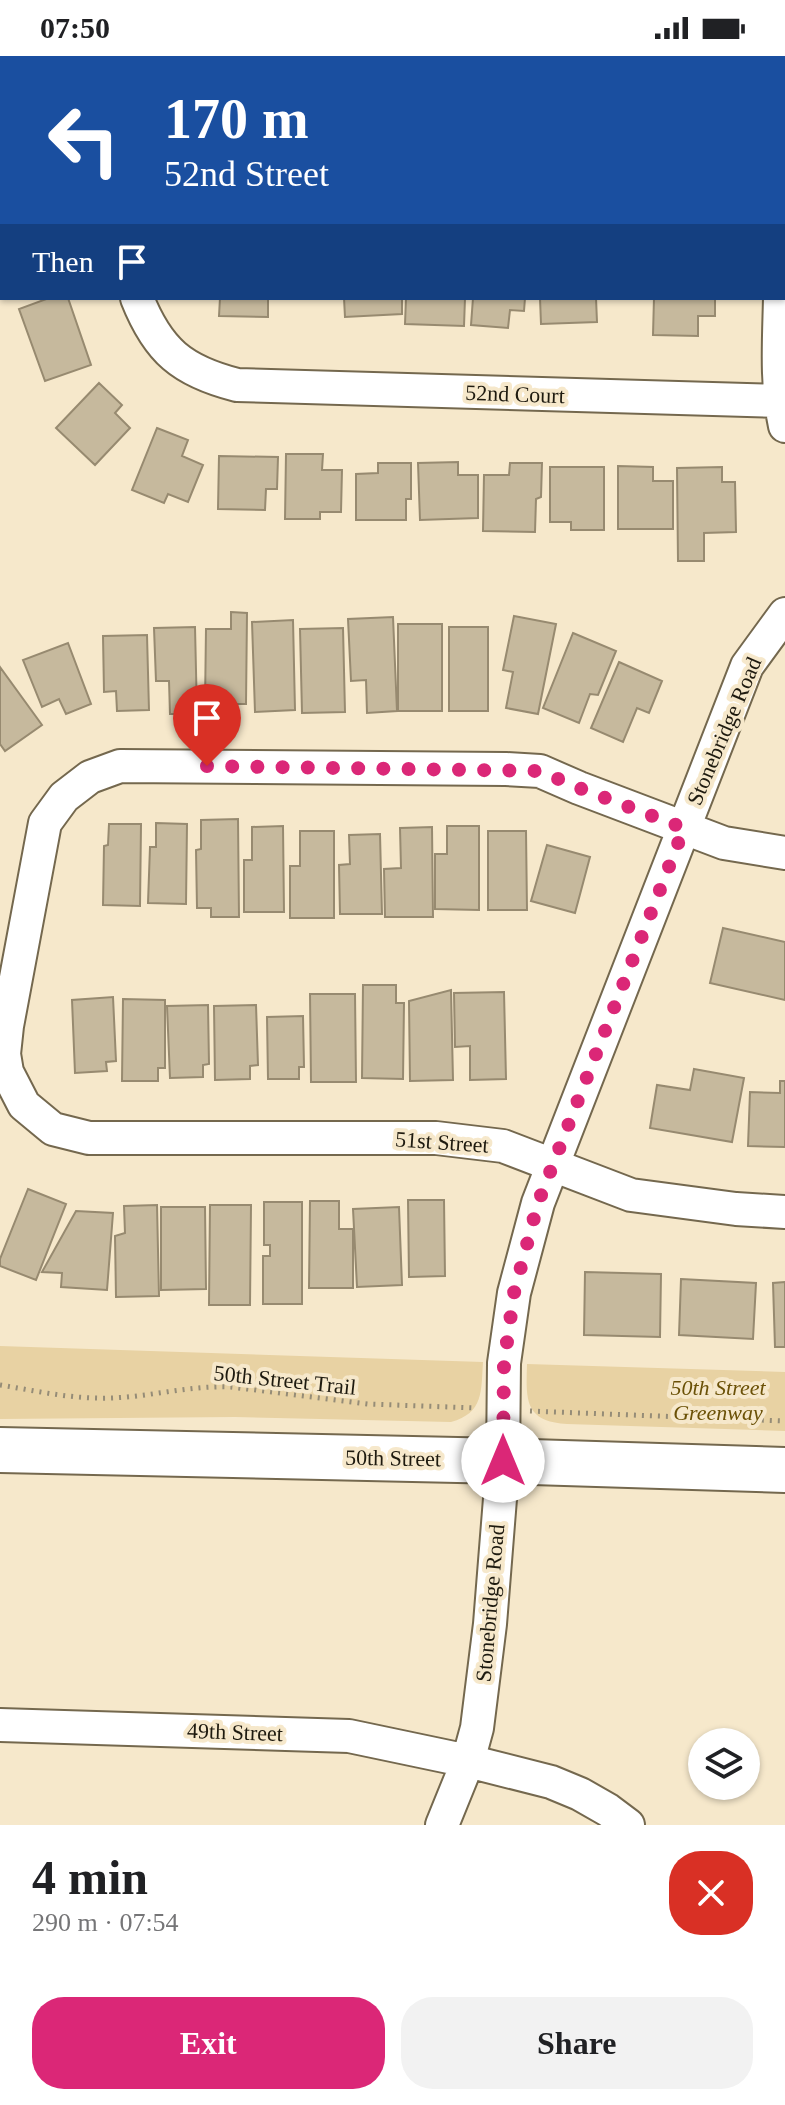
<!DOCTYPE html>
<meta charset="utf-8">
<style>
:root{--surface:#fff;--page:#f2f2f2;--text:#202124;--muted:#757577;--accent:#db2777}
body{margin:0;font-family:Georgia,serif;background:var(--page);color:var(--text);height:100vh;display:flex;flex-direction:column;font-size:30px;white-space:nowrap}
*{box-sizing:border-box;margin:0}
p{font-size:26px;color:var(--muted)}
.icon{flex:none;width:44px;height:44px;fill:none;stroke:currentColor;stroke-width:2;stroke-linecap:round;stroke-linejoin:round}
.map{position:relative;height:1769px;overflow:hidden}
.drawer{display:flex;flex-direction:column;background:var(--surface);flex:1}
.drawer>*{flex:none}
.top-card{position:absolute;left:0px;top:0px;width:786px;height:244px;box-shadow:0 2px 6px #0004;background:#1a4fa0;color:#fff;overflow:hidden}
.controls{position:absolute;left:688px;top:1672px;display:grid;gap:16px}
.controls a{display:grid;place-items:center;width:72px;height:72px;border-radius:50%;background:var(--surface);box-shadow:0 2px 6px #0004;font-size:40px}
.pin{position:absolute;display:grid;place-items:center;width:68px;height:68px;color:#fff;margin:-82px -34px;border-radius:50% 50% 50% 0;rotate:-45deg;box-shadow:0 0 8px #0007}
.pin .icon{rotate:45deg}
.me{position:absolute;width:88px;margin:-44px;rotate:0deg;stroke-linejoin:round;filter:drop-shadow(0 0 6px #0008)}
.turn{display:flex;align-items:center;gap:28px;height:168px;padding:0 32px;font-size:36px}
.turn .icon{width:104px;height:104px;stroke-width:2.5}
.turn b{display:block;font-size:56px;line-height:68px}
.then{display:flex;align-items:center;height:76px;padding:0 32px;background:#0003;gap:16px;font-size:30px}
.round{display:grid;place-items:center;flex:none;width:84px;height:84px;border-radius:32px;background:var(--page)}
.head{display:flex;align-items:center;justify-content:space-between;height:136px;padding:0 32px}
h1{font-size:48px;font-weight:800;line-height:60px}
.cta{display:flex;gap:16px;margin-top:auto;padding:16px 32px}
.cta a{flex:1;height:92px;border-radius:32px;background:var(--accent);color:#fff;font-size:32px;font-weight:800;line-height:92px;text-align:center}
.cta a+a{background:var(--page);color:var(--text)}
.status{display:flex;justify-content:space-between;align-items:center;height:56px;padding:0 40px;background:var(--surface);direction:ltr}
.status svg{height:22px;fill:currentColor}
.map>svg:first-child{display:block}
.green{fill:#e8d2a3}
.building{fill:#c6b99d;stroke:#978a70;stroke-width:2}
.lines{fill:none;stroke-linecap:round;stroke-linejoin:round}
.street-casing{stroke:#74684e;stroke-width:36}
.secondary-casing{stroke:#74684e;stroke-width:48}
.path{stroke:#958c77;stroke-width:5;stroke-dasharray:2 6;stroke-linecap:butt}
.street{stroke:#fff;stroke-width:32}
.secondary{stroke:#fff;stroke-width:44}
.route{stroke:#db2777;stroke-width:14;stroke-dasharray:0 25.2}
.labels{text-anchor:middle;dominant-baseline:central;stroke-width:8;stroke-linejoin:round;paint-order:stroke}
.street-label{font-size:22px;fill:#1e1a0f;stroke:#f6e8cb}
.park-label{font-size:22px;font-style:italic;fill:#6b5107;stroke:#f6e8cb}
</style>
<div class="status"><b>07:50</b><svg viewBox="0 0 49 12"><path d="M0 12V9h3v3zM5 12V6h3v6zM10 12V3h3v9zM15 12V0h3v12zM26 1h20v11H26zM47 4h2v5h-2z"/></svg></div>
<div class="map">
<svg width="785" height="1769" viewBox="0 0 785 1769">
<rect width="100%" height="100%" fill="#f6e8cb"/>
<!-- green -->
<path class="green" d="M 0,1290 L 483,1306 C 481,1335 484,1357 451,1366 L 235,1361 L 0,1363 Z
M 527,1308 L 785,1316 L 785,1375 L 567,1368 C 524,1366 526,1343 527,1308 Z"/>
<!-- building -->
<path class="building" d="M 49,242 L 68,242 L 91,309 L 45,325 L 19,253 Z
M 220,242 L 268,242 L 268,261 L 219,260 Z
M 344,242 L 402,242 L 402,258 L 345,261 Z
M 406,242 L 465,242 L 464,270 L 405,268 Z
M 473,242 L 525,242 L 524,255 L 510,254 L 508,272 L 471,269 Z
M 540,242 L 596,242 L 597,266 L 541,268 Z
M 654,242 L 715,242 L 715,260 L 698,260 L 698,280 L 653,279 Z
M 99,327 L 122,349 L 115,357 L 130,372 L 95,409 L 56,372 Z
M 157,372 L 188,384 L 182,400 L 203,409 L 188,446 L 168,438 L 164,447 L 132,434 Z
M 286,398 L 323,398 L 322,414 L 342,414 L 341,456 L 320,456 L 320,463 L 285,463 Z
M 219,400 L 278,401 L 277,433 L 266,433 L 265,454 L 218,453 Z
M 458,406 L 458,419 L 478,419 L 478,462 L 420,464 L 418,407 Z
M 378,407 L 411,407 L 411,443 L 406,443 L 406,464 L 356,464 L 356,418 L 378,417 Z
M 510,407 L 542,407 L 541,441 L 536,443 L 535,476 L 483,475 L 484,419 L 509,419 Z
M 618,410 L 653,411 L 653,425 L 673,425 L 673,473 L 618,473 Z
M 550,411 L 604,411 L 604,474 L 571,474 L 571,466 L 550,466 Z
M 722,411 L 722,426 L 735,426 L 736,476 L 704,477 L 704,505 L 678,505 L 677,412 Z
M 231,556 L 247,557 L 246,648 L 205,648 L 206,573 L 231,573 Z
M 514,560 L 556,568 L 538,658 L 506,652 L 513,616 L 503,614 Z
M 393,561 L 397,655 L 367,657 L 366,624 L 351,625 L 348,563 Z
M 293,564 L 295,654 L 255,656 L 252,566 Z
M 398,568 L 442,568 L 442,655 L 398,655 Z
M 195,571 L 197,658 L 170,658 L 169,625 L 156,625 L 154,572 Z
M 449,571 L 488,571 L 488,655 L 449,655 Z
M 343,572 L 345,656 L 302,657 L 300,573 Z
M 573,577 L 616,595 L 598,639 L 590,638 L 579,667 L 543,652 Z
M 147,579 L 149,654 L 117,655 L 116,635 L 104,636 L 103,580 Z
M 68,587 L 91,648 L 66,658 L 59,643 L 42,651 L 23,604 Z
M 619,606 L 662,625 L 649,657 L 637,652 L 623,686 L 591,672 Z
M 0,611 L 42,669 L 5,695 L 0,688 Z
M 238,763 L 239,861 L 211,861 L 211,852 L 197,852 L 196,794 L 201,793 L 201,764 Z
M 156,767 L 187,768 L 186,848 L 148,847 L 150,791 L 156,791 Z
M 109,768 L 141,768 L 140,850 L 103,849 L 104,790 L 108,789 Z
M 283,770 L 284,856 L 244,856 L 244,804 L 252,804 L 252,771 Z
M 447,770 L 479,770 L 479,854 L 435,853 L 435,798 L 447,798 Z
M 432,771 L 433,861 L 385,861 L 384,813 L 401,812 L 400,772 Z
M 300,775 L 334,775 L 334,862 L 290,862 L 290,810 L 300,810 Z
M 488,775 L 526,775 L 527,854 L 488,854 Z
M 380,778 L 382,858 L 340,858 L 339,809 L 350,808 L 349,779 Z
M 547,789 L 590,801 L 575,857 L 531,845 Z
M 723,872 L 785,886 L 785,944 L 710,927 Z
M 363,929 L 396,929 L 396,947 L 404,947 L 403,1023 L 362,1022 Z
M 451,934 L 453,1024 L 410,1025 L 409,945 Z
M 504,936 L 506,1023 L 470,1024 L 470,990 L 455,991 L 454,937 Z
M 310,938 L 355,938 L 356,1026 L 311,1026 Z
M 113,941 L 116,1005 L 106,1006 L 107,1015 L 75,1017 L 72,944 Z
M 123,943 L 165,944 L 165,1012 L 158,1012 L 158,1025 L 122,1025 Z
M 208,949 L 209,1008 L 203,1009 L 203,1021 L 170,1022 L 167,950 Z
M 256,949 L 258,1009 L 250,1010 L 250,1023 L 215,1024 L 214,950 Z
M 303,960 L 304,1011 L 299,1011 L 299,1023 L 268,1023 L 267,961 Z
M 694,1013 L 744,1022 L 732,1086 L 650,1072 L 657,1029 L 690,1034 Z
M 780,1025 L 785,1025 L 785,1091 L 748,1090 L 750,1036 L 780,1037 Z
M 28,1133 L 66,1148 L 36,1224 L 0,1210 L 0,1203 Z
M 408,1144 L 444,1144 L 445,1220 L 409,1221 Z
M 310,1145 L 339,1145 L 339,1173 L 353,1173 L 353,1232 L 309,1232 Z
M 264,1146 L 302,1146 L 302,1248 L 263,1248 L 263,1200 L 270,1200 L 270,1189 L 264,1189 Z
M 157,1149 L 159,1240 L 116,1241 L 115,1180 L 125,1177 L 124,1150 Z
M 210,1149 L 251,1149 L 250,1249 L 209,1249 Z
M 161,1151 L 205,1151 L 206,1233 L 161,1234 Z
M 399,1151 L 402,1229 L 357,1231 L 353,1153 Z
M 76,1155 L 113,1157 L 107,1234 L 61,1231 L 62,1217 L 42,1216 Z
M 585,1216 L 661,1218 L 660,1281 L 584,1279 Z
M 681,1223 L 756,1227 L 753,1283 L 679,1279 Z
M 785,1226 L 785,1291 L 775,1291 L 773,1227 Z"/>
<g class="lines">
<!-- street casing -->
<g class="street-casing">
<path id="street" d="M 168,2 L 169,0
M 784,112 L 785,78
M 137,242 C 158,295 182,315 237,329 L 780,345
M 780,242 C 779,285 776,328 785,370
M 785,797 L 724,787 L 579,732 L 540,715 L 506,713 L 120,710 L 90,721 L 64,741 L 45,767 L 7,970 L 4,998 L 7,1016 L 24,1049 L 53,1073 L 89,1082 L 436,1082 L 503,1090 L 631,1139 L 736,1153 L 785,1156
M 0,1669 L 349,1680 L 468,1705 L 551,1726 L 580,1738 L 608,1754 L 628,1769
M 442,1769 L 468,1705 L 477,1672 L 490,1568 L 503,1405 L 504,1307 L 514,1237 L 538,1147 L 747,610 L 785,558"/>
</g>
<!-- secondary casing -->
<g class="secondary-casing">
<path id="secondary" d="M 0,1394 L 503,1405 L 785,1414"/>
</g>
<!-- path -->
<path class="path" d="M 0,1329 C 31,1334 62,1341 94,1342 C 140,1344 185,1329 231,1331 L 368,1348 L 476,1352
M 530,1355 L 785,1365"/>
<!-- street -->
<use href="#street" class="street"/>
<!-- secondary -->
<use href="#secondary" class="secondary"/>
</g>
<g class="lines">
<!-- route -->
<path class="route" d="M 207,710 L 540,715 L 579,732 L 684,772 L 538,1147 L 514,1237 L 504,1307 L 503,1405"/>
</g>
<g class="labels">
<!-- street labels -->
<g class="street-label">
<text transform="translate(515 338) rotate(2)">52nd Court</text>
<text transform="translate(724 675) rotate(-67)">Stonebridge Road</text>
<text transform="translate(442 1086) rotate(4)">51st Street</text>
<text transform="translate(285 1324) rotate(6)">50th Street Trail</text>
<text transform="translate(393 1402) rotate(1)">50th Street</text>
<text transform="translate(490 1547) rotate(-85)">Stonebridge Road</text>
<text transform="translate(235 1676) rotate(2)">49th Street</text>
</g>
<!-- park labels -->
<g class="park-label">
<text x="718" y="1331">50th Street<tspan x="718" dy="25">Greenway</tspan></text>
</g>
</g>
</svg>
<div class="controls">
<a><svg class="icon" aria-label="layers" viewBox="0 0 24 24"><path d="M12 4l9 5-9 5-9-5zM3 14l9 5 9-5"/></svg></a>
</div>
<div class="pin" style="left:207px;top:710px;background:#d93025"><svg class="icon" aria-label="arrive" viewBox="0 0 24 24"><path d="M6 21V4h12l-3 4 3 4H6"/></svg></div>
<svg class="me" style="left:503px;top:1405px" viewBox="-20 -20 40 40"><circle r="19" fill="#fff"/><path d="M0-13L10 11 0 6-10 11z" fill="#db2777"/></svg>
<div class="top-card">
<div class="turn"><svg class="icon" aria-label="left" viewBox="0 0 24 24"><path d="M17 20v-9H6M10 6l-5 5 5 5"/></svg><div><b>170 m</b>52nd Street</div></div>
<div class="then">Then<svg class="icon" aria-label="arrive" viewBox="0 0 24 24"><path d="M6 21V4h12l-3 4 3 4H6"/></svg></div>
</div>
</div>
<section class="drawer">
<div class="head"><div><h1>4 min</h1><p>290 m · 07:54</p></div><a class="round" style="background:#d93025;color:#fff"><svg class="icon" aria-label="close" viewBox="0 0 24 24"><path d="M6 6l12 12M18 6L6 18"/></svg></a></div>
<div class="cta"><a>Exit</a><a>Share</a></div>
</section>
